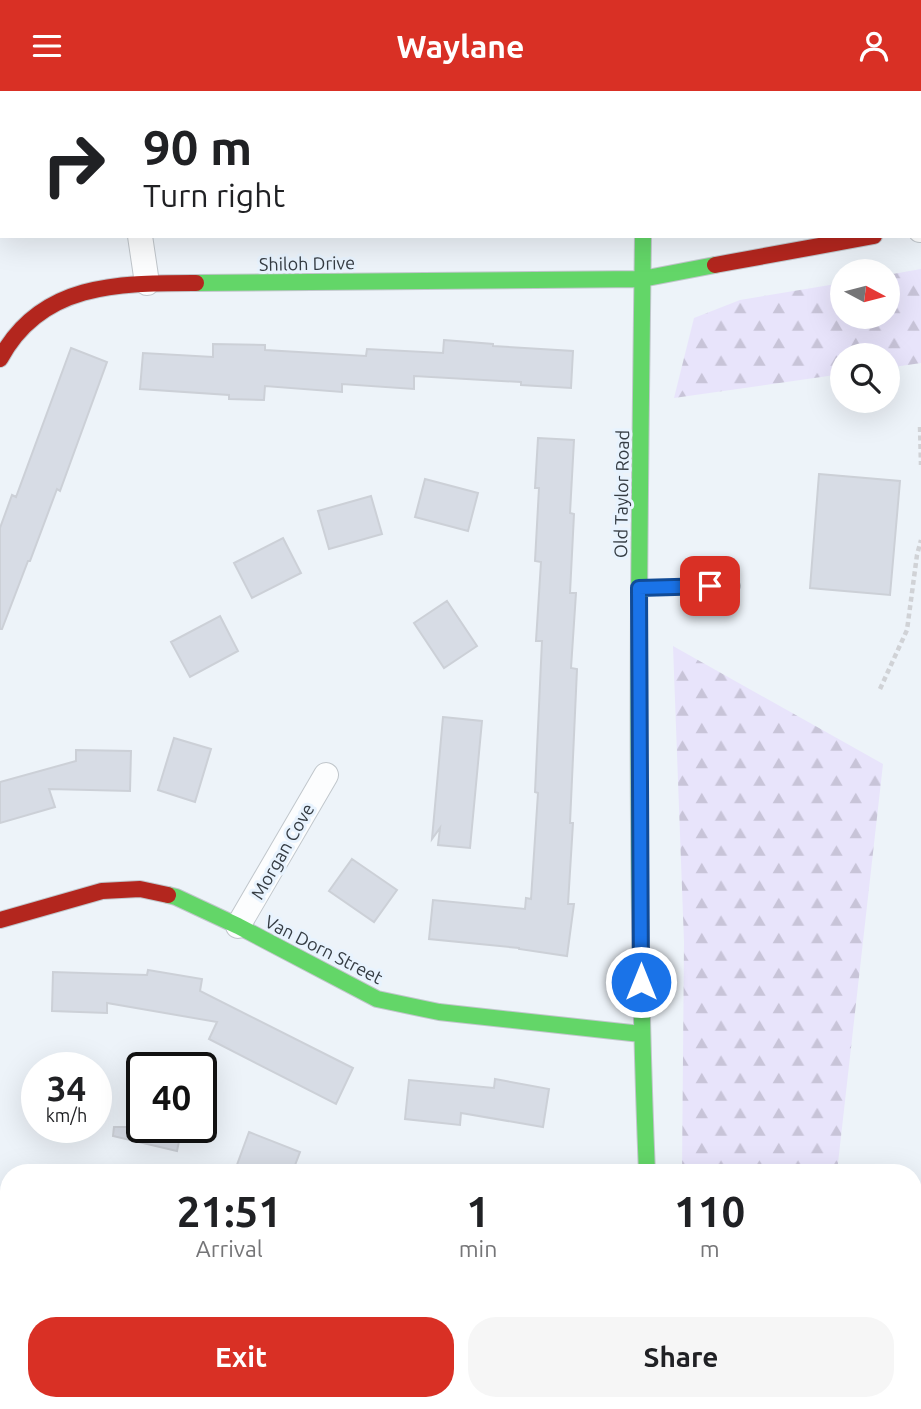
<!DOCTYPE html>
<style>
:root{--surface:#fff;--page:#f6f6f6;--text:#202124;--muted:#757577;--accent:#d93025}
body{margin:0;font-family:Ubuntu,sans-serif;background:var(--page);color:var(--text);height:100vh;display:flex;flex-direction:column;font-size:26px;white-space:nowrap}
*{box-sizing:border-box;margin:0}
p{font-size:23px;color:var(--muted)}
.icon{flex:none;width:38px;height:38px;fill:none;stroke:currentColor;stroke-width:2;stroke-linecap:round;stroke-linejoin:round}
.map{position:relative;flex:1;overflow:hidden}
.side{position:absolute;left:0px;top:1073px;width:922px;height:247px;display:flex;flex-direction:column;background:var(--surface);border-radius:28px 28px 0 0;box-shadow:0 7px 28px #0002}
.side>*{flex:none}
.top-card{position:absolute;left:0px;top:0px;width:922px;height:147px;box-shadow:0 7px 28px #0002;background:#fff;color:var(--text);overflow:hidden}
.needle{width:46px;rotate:97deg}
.controls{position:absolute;left:830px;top:168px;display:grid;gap:14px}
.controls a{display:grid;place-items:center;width:70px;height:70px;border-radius:50%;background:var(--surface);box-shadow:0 7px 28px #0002;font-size:35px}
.speed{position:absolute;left:21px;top:961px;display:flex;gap:14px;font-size:35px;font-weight:700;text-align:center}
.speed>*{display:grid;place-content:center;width:91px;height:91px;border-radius:50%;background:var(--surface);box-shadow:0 7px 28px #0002;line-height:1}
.speed small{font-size:18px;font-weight:400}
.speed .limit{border:4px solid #111;border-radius:10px;background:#fff;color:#111}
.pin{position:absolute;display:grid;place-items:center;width:60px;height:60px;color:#fff;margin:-30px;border-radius:14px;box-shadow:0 4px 10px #0006}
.me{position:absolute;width:77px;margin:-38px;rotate:0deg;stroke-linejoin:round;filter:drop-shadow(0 0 5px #0008)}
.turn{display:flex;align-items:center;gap:24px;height:147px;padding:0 28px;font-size:32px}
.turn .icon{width:91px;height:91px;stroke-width:2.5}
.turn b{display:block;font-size:49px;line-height:60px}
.eta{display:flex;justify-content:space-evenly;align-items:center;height:119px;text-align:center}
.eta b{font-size:42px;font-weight:600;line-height:49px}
.primary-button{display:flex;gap:14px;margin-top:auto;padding:14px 28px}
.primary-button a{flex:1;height:80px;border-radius:28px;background:var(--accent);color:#fff;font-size:28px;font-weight:600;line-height:80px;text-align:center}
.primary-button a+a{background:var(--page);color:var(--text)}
header{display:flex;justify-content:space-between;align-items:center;height:91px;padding:0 28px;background:var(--accent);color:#fff;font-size:32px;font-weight:600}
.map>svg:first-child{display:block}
.forest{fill:url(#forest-firs)}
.building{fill:#d7dce5;stroke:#ccd0d7;stroke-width:2}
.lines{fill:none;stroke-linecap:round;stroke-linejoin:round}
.lane-casing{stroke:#c0c6cb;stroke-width:14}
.street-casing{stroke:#c0c6cb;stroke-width:26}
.fast-casing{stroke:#c0c6cb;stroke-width:18}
.jam-casing{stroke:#c0c6cb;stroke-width:18}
.path{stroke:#d0d2d6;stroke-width:4.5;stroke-dasharray:5 3.5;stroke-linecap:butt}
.lane{stroke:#fcfdfe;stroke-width:12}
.street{stroke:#fcfdfe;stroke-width:24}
.fast{stroke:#63d668;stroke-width:16}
.jam{stroke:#b3261e;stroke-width:16}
.route-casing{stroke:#114b97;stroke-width:18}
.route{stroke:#1a73e8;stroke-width:12}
.labels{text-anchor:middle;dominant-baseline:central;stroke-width:6;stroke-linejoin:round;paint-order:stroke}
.street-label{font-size:18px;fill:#353c43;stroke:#e8f3fe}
</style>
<header><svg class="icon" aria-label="menu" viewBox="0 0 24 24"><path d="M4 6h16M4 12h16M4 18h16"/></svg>Waylane<svg class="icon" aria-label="person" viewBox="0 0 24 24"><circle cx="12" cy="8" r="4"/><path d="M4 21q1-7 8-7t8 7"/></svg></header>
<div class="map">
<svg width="921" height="1318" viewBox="0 0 921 1318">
<defs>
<pattern id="forest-firs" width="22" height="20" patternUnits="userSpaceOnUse" patternTransform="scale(1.75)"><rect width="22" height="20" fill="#e8e4fb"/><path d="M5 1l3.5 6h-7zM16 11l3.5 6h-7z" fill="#c8c4d8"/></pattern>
</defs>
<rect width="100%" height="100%" fill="#edf3f9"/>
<!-- forest -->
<path class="forest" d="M 921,178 L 921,272 L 887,277 L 887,264 L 842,264 L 842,283 L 674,307 L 694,227 L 740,209 L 842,192 L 842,226 L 887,226 L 887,184 Z
M 673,555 L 883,673 L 837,1081 L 682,1081 L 684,851 Z
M 713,1311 L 805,1311 L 804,1318 L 714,1318 Z"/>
<!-- building -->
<path class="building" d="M 444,249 L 493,253 L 493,255 L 573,260 L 571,297 L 521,294 L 521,291 L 414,285 L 414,298 L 342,293 L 342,301 L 265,295 L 264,309 L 229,308 L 229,304 L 140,298 L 143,262 L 213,266 L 213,253 L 265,254 L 265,259 L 366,265 L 367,258 L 443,262 Z
M 71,257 L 107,271 L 60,400 L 57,398 L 30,470 L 28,470 L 2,538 L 0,538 L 0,437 L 12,404 L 16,406 Z
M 538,347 L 574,349 L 570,422 L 574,423 L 570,502 L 576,502 L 571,577 L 577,578 L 570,732 L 573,732 L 568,813 L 574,813 L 567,865 L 519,858 L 519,857 L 429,848 L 433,809 L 525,818 L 526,807 L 531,808 L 538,702 L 535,701 L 542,550 L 536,550 L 541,471 L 535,470 L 539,397 L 535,397 Z
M 819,383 L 900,390 L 890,504 L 810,497 Z
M 425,388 L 478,402 L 468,440 L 415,426 Z
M 371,405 L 382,443 L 329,458 L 318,420 Z
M 283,447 L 301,482 L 252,507 L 234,472 Z
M 447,510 L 477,555 L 444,577 L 414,532 Z
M 220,525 L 238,560 L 190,586 L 171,551 Z
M 443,626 L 482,630 L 470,757 L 438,754 L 440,737 L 432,748 Z
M 174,647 L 211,658 L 195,711 L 158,699 Z
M 76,659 L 131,660 L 130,700 L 49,698 L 55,716 L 0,732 L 0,691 L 76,670 Z
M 352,768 L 397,799 L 374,831 L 329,800 Z
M 148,879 L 202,888 L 200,900 L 353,977 L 336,1013 L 209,948 L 217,931 L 107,912 L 107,922 L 52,920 L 53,881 L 147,884 Z
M 495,988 L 549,998 L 543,1036 L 461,1022 L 460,1034 L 405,1028 L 409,989 L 494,997 Z
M 114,1036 L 182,1036 L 177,1060 L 113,1045 Z
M 249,1041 L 300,1061 L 292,1082 L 234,1082 Z"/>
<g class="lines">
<!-- lane casing -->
<g class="lane-casing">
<path id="lane" d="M 643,497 L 734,495"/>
</g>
<!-- street casing -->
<g class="street-casing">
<path id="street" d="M 105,0 L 105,2
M 920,139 L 921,138
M 140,145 L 147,192
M 238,835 L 326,684
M 13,1311 L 39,1318"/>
</g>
<!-- fast casing -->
<g class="fast-casing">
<path id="fast" d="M 644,0 L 644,2
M 643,145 C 639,457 634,770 647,1082
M 196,192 L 642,188 L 715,174
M 168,804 L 176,806 L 238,835 L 377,908 L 439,921 L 641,943
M 676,1311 L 677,1318"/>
</g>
<!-- jam casing -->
<g class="jam-casing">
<path id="jam" d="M 715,174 L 874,145
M 0,268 C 41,191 120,192 196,192
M 0,829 L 102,800 L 140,798 L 168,804"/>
</g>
<!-- path -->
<path class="path" d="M 920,336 L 921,374
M 880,598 L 907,539 L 917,464 L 921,449
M 914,1304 L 921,1256
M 911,1318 L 912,1311"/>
<!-- lane -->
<use href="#lane" class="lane"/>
<!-- street -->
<use href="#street" class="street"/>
<!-- fast -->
<use href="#fast" class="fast"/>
<!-- jam -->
<use href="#jam" class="jam"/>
</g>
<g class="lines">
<!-- route casing -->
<g class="route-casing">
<path id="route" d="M 641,891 L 639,497 L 710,495"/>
</g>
<!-- route -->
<use href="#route" class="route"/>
</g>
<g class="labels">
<!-- street labels -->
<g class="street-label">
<text transform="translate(307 172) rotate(-1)">Shiloh Drive</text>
<text transform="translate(621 403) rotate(-89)">Old Taylor Road</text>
<text transform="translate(282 760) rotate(-60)">Morgan Cove</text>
<text transform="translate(324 858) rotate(27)">Van Dorn Street</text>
</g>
</g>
</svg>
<div class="controls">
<a><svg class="needle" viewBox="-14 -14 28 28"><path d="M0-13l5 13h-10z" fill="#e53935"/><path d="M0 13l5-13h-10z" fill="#757577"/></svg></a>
<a><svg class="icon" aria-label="search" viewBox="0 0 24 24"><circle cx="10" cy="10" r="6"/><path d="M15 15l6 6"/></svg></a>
</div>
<div class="speed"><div>34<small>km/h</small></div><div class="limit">40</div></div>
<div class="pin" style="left:710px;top:495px;background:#d93025"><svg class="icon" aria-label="arrive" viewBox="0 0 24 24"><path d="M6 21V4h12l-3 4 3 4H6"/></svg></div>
<svg class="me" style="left:641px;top:891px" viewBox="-20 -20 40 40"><circle r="17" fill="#1a73e8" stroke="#fff" stroke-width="3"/><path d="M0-11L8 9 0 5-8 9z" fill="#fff"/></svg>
<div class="top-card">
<div class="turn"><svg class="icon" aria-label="right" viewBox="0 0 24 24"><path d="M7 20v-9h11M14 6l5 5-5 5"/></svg><div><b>90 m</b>Turn right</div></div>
</div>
<section class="side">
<div class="eta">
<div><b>21:51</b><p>Arrival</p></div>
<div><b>1</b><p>min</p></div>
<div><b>110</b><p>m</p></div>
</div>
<div class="primary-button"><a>Exit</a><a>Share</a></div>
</section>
</div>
